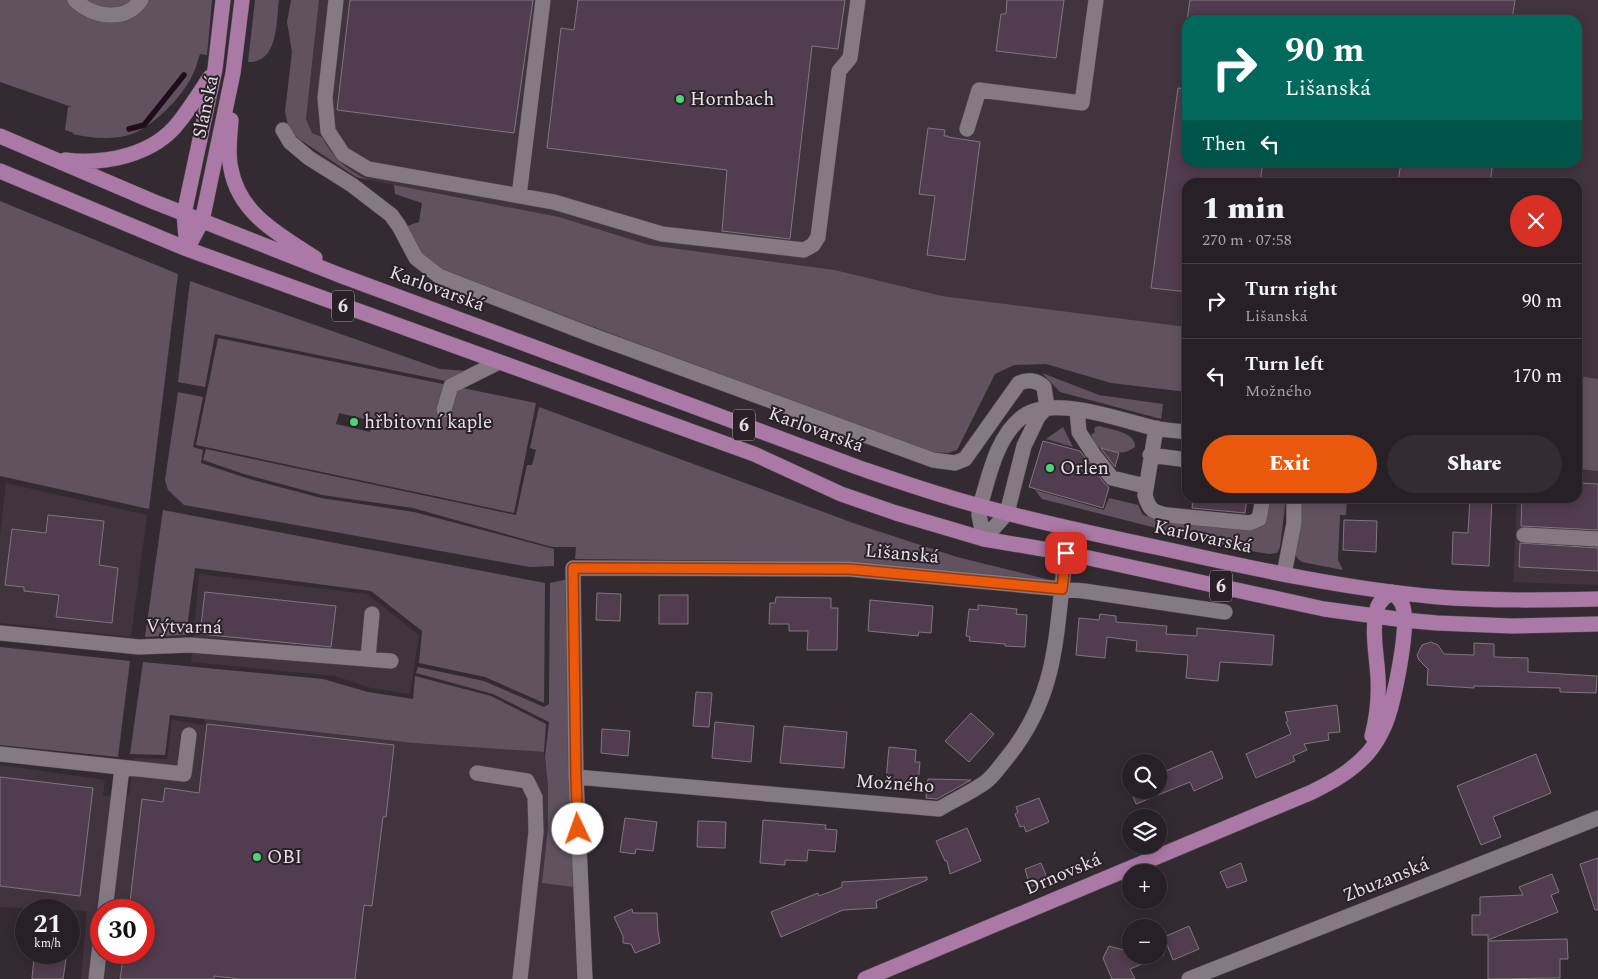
<!DOCTYPE html>
<meta charset="utf-8">
<style>
:root{--surface:#272026;--page:#332d32;--text:#f1f3f6;--muted:#a4a3a7;--line:#433e43;--accent:#ea580c}
body{margin:0;font-family:Spectral,serif;background:var(--page);color:var(--text);height:100vh;display:flex;flex-direction:column;font-size:19px;white-space:nowrap}
*{box-sizing:border-box;margin:0}
p{font-size:16px;color:var(--muted)}
.icon{flex:none;width:28px;height:28px;fill:none;stroke:currentColor;stroke-width:2;stroke-linecap:round;stroke-linejoin:round}
.map{position:relative;flex:1;overflow:hidden}
.side{position:absolute;left:1182px;top:178px;width:400px;height:325px;display:flex;flex-direction:column;background:var(--surface);border-radius:15px;box-shadow:0 2px 12px #0003,0 0 0 1px var(--line)}
.side>*{flex:none}
.hud{position:absolute;left:1182px;top:15px;width:400px;height:152px;border-radius:15px;box-shadow:0 2px 12px #0003,0 0 0 1px var(--line);background:#00695c;color:#fff;overflow:hidden}
.tools{position:absolute;left:1122px;top:754px;display:grid;gap:10px}
.tools a{display:grid;place-items:center;width:45px;height:45px;border-radius:50%;background:var(--surface);box-shadow:0 2px 12px #0003,0 0 0 1px var(--line);font-size:25px}
.speed{position:absolute;left:15px;top:899px;display:flex;gap:10px;font-size:25px;font-weight:700;text-align:center}
.speed>*{display:grid;place-content:center;width:65px;height:65px;border-radius:50%;background:var(--surface);box-shadow:0 2px 12px #0003,0 0 0 1px var(--line);line-height:1}
.speed small{font-size:12px;font-weight:400}
.speed .limit{border:8px solid #d22;background:#fff;color:#111}
.pin{position:absolute;display:grid;place-items:center;width:42px;height:42px;color:#fff;margin:-21px;border-radius:10px;box-shadow:0 2px 8px #0006}
.me{position:absolute;width:55px;margin:-28px;rotate:357deg;stroke-linejoin:round;filter:drop-shadow(0 0 4px #0008)}
.turn{display:flex;align-items:center;gap:18px;height:105px;padding:0 20px;font-size:22px}
.turn .icon{width:65px;height:65px;stroke-width:2.5}
.turn b{display:block;font-size:35px;line-height:42px}
.then{display:flex;align-items:center;height:48px;padding:0 20px;background:#0003;gap:10px;font-size:19px}
.round{display:grid;place-items:center;flex:none;width:52px;height:52px;border-radius:26px;background:var(--page)}
.head{display:flex;align-items:center;justify-content:space-between;height:85px;padding:0 20px}
h1{font-size:30px;font-weight:800;line-height:38px}
.action{display:flex;gap:10px;margin-top:auto;padding:10px 20px}
.action a{flex:1;height:58px;border-radius:30px;background:var(--accent);color:#fff;font-size:20px;font-weight:800;line-height:58px;text-align:center}
.action a+a{background:var(--page);color:var(--text)}
ul{padding:0;list-style:none}
li{display:flex;align-items:center;gap:15px;height:75px;padding:0 20px;border-top:1px solid var(--line)}
li div{flex:1}
li b{display:block;font-size:19px}
li em{font-style:normal}
.map>svg:first-child{display:block}
.built{fill:#41343f;fill-rule:evenodd}
.green{fill:#625260;fill-rule:evenodd}
.lines{fill:none;stroke-linecap:round;stroke-linejoin:round}
.stream{stroke:#1f0c1d;stroke-width:5.5}
.building{fill:#523c4f;stroke:#80767f}
.minor-casing{stroke:#50494f;stroke-width:16}
.major-casing{stroke:#50494f;stroke-width:16}
.minor{stroke:#857a83;stroke-width:15}
.major{stroke:#ab79a6;stroke-width:15}
.route-casing{stroke:#983908;stroke-width:12}
.route{stroke:#ea580c;stroke-width:9}
.poi-dot{fill:#4ad677;stroke:#2a2128;stroke-width:2}
.labels{text-anchor:middle;dominant-baseline:central;stroke-width:4;stroke-linejoin:round;paint-order:stroke}
.shield{fill:#2a2128;stroke:#aea7ad;stroke-width:1}
.shield-label{font-size:18px;font-weight:bold;fill:#e6e1e6}
.poi-label{font-size:19px;fill:#e6e1e6;stroke:#2a2128;text-anchor:start}
.street-label{font-size:19px;fill:#e6e1e6;stroke:#2a2128}
</style>
<div class="map">
<svg width="1598" height="979" viewBox="0 0 1598 979">
<rect width="100%" height="100%" fill="#342b32"/>
<!-- built -->
<path class="built" d="M 319,0 L 1598,0 L 1598,379 L 1578,376 L 1578,182 L 1188,182 L 1187,327 L 942,296 L 835,270 L 649,245 L 559,217 L 368,180 L 357,175 L 335,158 L 329,150 L 322,137 L 312,133 L 306,119 ZM 1188,20 L 1578,20 L 1578,162 L 1188,162 Z
M 1578,469 L 1598,471 L 1598,585 L 1513,582 L 1517,498 L 1578,498 Z
M 6,483 L 147,515 L 131,637 L 0,623 L 0,535 Z
M 199,574 L 367,594 L 419,635 L 410,694 L 371,688 L 335,676 L 191,662 Z
M 205,719 L 413,743 L 544,752 L 548,786 L 548,827 L 542,883 L 573,887 L 577,979 L 81,979 L 87,911 L 0,907 L 0,765 L 105,780 L 103,796 L 129,795 L 134,758 L 167,759 L 172,720 L 204,725 ZM 101,910 L 144,910 L 144,952 L 101,952 Z"/>
<!-- green -->
<path class="green" d="M 0,0 L 212,0 L 207,55 L 200,54 C 197,62 196,69 192,76 C 183,96 151,129 129,135 C 112,140 89,138 72,134 L 74,133 L 65,130 L 68,107 L 72,107 L 0,82 Z
M 255,0 L 279,0 C 276,21 279,63 248,62 Z
M 291,0 L 319,0 L 306,119 L 312,133 L 322,137 C 333,158 347,170 368,180 L 356,177 L 299,139 L 289,130 L 285,111 L 292,52 L 287,22 Z
M 394,185 L 559,217 L 649,245 L 835,270 L 942,296 L 1187,327 L 1187,392 L 1111,383 L 1046,364 L 1014,365 L 995,374 L 957,450 L 948,453 L 932,452 C 767,391 603,332 440,268 L 419,251 L 407,226 L 419,222 L 422,203 L 395,194 Z
M 0,201 L 178,274 L 149,509 L 0,476 Z
M 190,281 L 440,369 L 469,371 L 446,381 L 215,334 L 205,387 L 178,382 Z
M 218,338 L 536,403 L 514,513 L 196,445 ZM 339,413 L 373,421 L 370,432 L 336,424 Z
M 1042,373 L 1099,395 L 1163,404 L 1161,419 L 1060,392 Z
M 1578,376 L 1598,379 L 1598,471 L 1578,469 Z
M 178,392 L 203,397 L 193,447 L 203,450 L 201,463 L 246,478 L 321,498 L 414,512 L 554,549 L 554,566 L 530,567 L 184,505 L 168,490 L 165,480 Z
M 539,407 L 856,524 L 957,557 L 1050,580 L 1049,584 L 851,562 L 575,559 L 576,547 L 552,547 L 413,508 L 322,495 L 244,474 L 203,460 L 206,449 L 516,515 L 527,465 L 532,465 L 536,450 L 530,448 Z
M 1100,426 C 1111,430 1136,432 1135,447 C 1122,457 1112,451 1097,447 L 1091,435 L 1095,432 L 1094,429 L 1095,427 Z
M 1063,427 L 1073,447 L 1046,439 Z
M 1035,490 L 1104,510 L 1109,498 L 1138,505 L 1143,515 L 1161,520 L 1247,530 L 1269,498 L 1286,498 L 1280,547 L 1277,553 L 1269,554 L 1239,549 L 1042,499 Z
M 1298,498 L 1347,498 L 1346,515 L 1340,515 L 1338,560 L 1343,570 L 1302,562 L 1297,558 L 1295,552 Z
M 163,510 L 545,583 L 544,703 L 485,677 L 419,663 L 422,631 L 371,591 L 195,568 L 186,635 L 145,637 Z
M 568,579 L 573,887 L 542,883 L 548,827 L 548,786 L 545,757 L 549,722 L 493,694 L 416,673 L 418,667 L 484,681 L 544,707 L 549,704 L 550,583 Z
M 0,647 L 130,661 L 118,757 L 0,745 Z
M 143,662 L 323,679 L 368,692 L 413,699 L 415,676 L 491,696 L 546,724 L 544,752 L 413,743 L 170,715 L 165,755 L 130,754 Z"/>
<g class="lines">
<!-- stream -->
<path class="stream" d="M 129,129 L 144,125 L 184,75"/>
</g>
<!-- building -->
<path class="building" d="M 350,0 L 533,0 L 514,133 L 337,110 Z
M 578,0 L 845,0 L 838,49 L 812,46 L 790,239 L 722,231 L 727,170 L 547,148 L 561,28 L 574,30 Z
M 1007,0 L 1064,0 L 1056,58 L 996,51 L 1001,14 L 1006,14 Z
M 1190,0 L 1515,0 L 1512,20 L 1187,20 Z
M 1178,88 L 1188,89 L 1188,162 L 1263,162 L 1260,182 L 1188,182 L 1188,292 L 1151,288 Z
M 928,128 L 945,130 L 944,136 L 948,136 L 948,137 L 980,142 L 965,260 L 927,255 L 935,196 L 919,194 Z
M 1401,162 L 1493,162 L 1490,182 L 1398,182 Z
M 1043,441 L 1080,451 L 1105,484 L 1109,487 L 1103,508 L 1029,487 Z
M 1101,448 L 1119,453 L 1115,467 L 1102,450 Z
M 1578,483 L 1598,484 L 1598,530 L 1521,526 L 1522,498 L 1578,498 Z
M 1193,498 L 1247,498 L 1245,513 L 1192,508 Z
M 1470,498 L 1492,498 L 1489,566 L 1452,564 L 1453,532 L 1468,533 Z
M 48,515 L 104,521 L 99,565 L 118,568 L 112,623 L 56,617 L 59,595 L 24,591 L 24,587 L 5,585 L 12,529 L 46,533 Z
M 1344,520 L 1377,521 L 1376,552 L 1343,550 Z
M 1520,543 L 1598,548 L 1598,571 L 1519,567 Z
M 205,592 L 336,606 L 331,647 L 200,634 Z
M 597,593 L 621,594 L 620,621 L 596,620 Z
M 659,595 L 688,595 L 688,624 L 659,624 Z
M 776,597 L 831,598 L 831,608 L 838,608 L 837,650 L 807,650 L 808,631 L 789,631 L 789,624 L 769,624 L 770,603 L 775,603 Z
M 870,600 L 933,606 L 931,633 L 919,632 L 918,636 L 868,631 Z
M 978,605 L 1017,609 L 1016,614 L 1027,615 L 1025,647 L 1005,646 L 1005,644 L 969,641 L 970,637 L 966,636 L 969,609 L 978,610 Z
M 1100,614 L 1116,616 L 1116,622 L 1167,626 L 1166,634 L 1197,636 L 1197,628 L 1274,635 L 1272,665 L 1220,662 L 1218,681 L 1186,678 L 1188,655 L 1136,651 L 1137,641 L 1107,637 L 1105,658 L 1076,655 L 1079,618 L 1099,620 Z
M 1431,642 L 1438,645 L 1444,654 L 1474,655 L 1474,643 L 1494,644 L 1494,657 L 1528,658 L 1528,672 L 1597,676 L 1596,693 L 1560,692 L 1560,688 L 1474,686 L 1474,688 L 1427,685 L 1428,669 L 1419,660 L 1417,655 L 1422,645 Z
M 696,692 L 712,693 L 709,727 L 693,726 Z
M 1337,705 L 1340,732 L 1328,733 L 1329,740 L 1304,744 L 1307,750 L 1293,756 L 1295,761 L 1256,778 L 1246,754 L 1291,734 L 1286,722 L 1288,721 L 1285,712 Z
M 971,713 L 994,734 L 969,762 L 945,741 Z
M 715,722 L 754,726 L 751,762 L 712,758 Z
M 207,724 L 394,745 L 386,817 L 383,817 L 372,906 L 364,905 L 355,979 L 241,979 L 214,976 L 214,979 L 120,979 L 124,952 L 144,952 L 144,910 L 129,910 L 142,799 L 163,802 L 165,788 L 199,793 Z
M 784,726 L 847,732 L 844,768 L 780,763 Z
M 602,729 L 630,731 L 628,756 L 601,753 Z
M 889,747 L 916,750 L 915,762 L 920,762 L 918,783 L 886,780 Z
M 1212,751 L 1223,778 L 1194,791 L 1190,782 L 1136,804 L 1126,778 L 1131,776 L 1131,790 L 1159,790 L 1159,774 Z
M 1536,754 L 1551,793 L 1493,817 L 1501,837 L 1481,845 L 1457,786 Z
M 0,777 L 93,788 L 80,896 L 0,886 Z
M 928,779 L 971,780 L 937,799 L 926,798 Z
M 1039,798 L 1049,822 L 1026,832 L 1024,826 L 1020,827 L 1015,814 L 1018,812 L 1016,807 Z
M 625,818 L 657,822 L 653,851 L 636,849 L 635,854 L 620,852 Z
M 763,820 L 826,825 L 825,829 L 837,830 L 835,852 L 808,850 L 807,861 L 785,860 L 785,865 L 760,863 Z
M 698,821 L 726,822 L 725,848 L 697,847 Z
M 967,828 L 981,861 L 950,874 L 947,861 L 945,861 L 936,841 Z
M 1598,858 L 1598,910 L 1595,910 L 1580,864 Z
M 1041,863 L 1048,880 L 1030,887 L 1025,869 Z
M 1241,863 L 1247,881 L 1227,888 L 1220,872 Z
M 1552,874 L 1559,892 L 1551,895 L 1558,912 L 1488,940 L 1488,935 L 1472,935 L 1472,915 L 1480,915 L 1480,897 L 1523,895 L 1519,887 Z
M 927,877 L 927,880 L 876,901 L 877,908 L 843,910 L 781,937 L 771,912 L 818,893 L 819,896 L 842,887 L 842,882 Z
M 632,909 L 633,913 L 657,913 L 658,932 L 660,943 L 635,953 L 631,944 L 623,943 L 623,936 L 614,917 Z
M 1189,926 L 1199,949 L 1173,960 L 1164,937 Z
M 1567,939 L 1568,959 L 1560,959 L 1560,978 L 1488,979 L 1488,941 Z
M 1109,946 L 1131,952 L 1131,955 L 1164,955 L 1130,969 L 1135,979 L 1112,979 L 1103,958 Z
M 34,956 L 66,959 L 63,979 L 32,979 Z"/>
<g class="lines">
<!-- minor casing -->
<g class="minor-casing">
<path id="minor" d="M 75,0 C 93,17 125,23 141,0
M 336,0 L 325,98 L 328,131 L 343,154 L 368,169 L 554,202 L 662,234 L 804,250 L 813,245 L 818,237 L 839,71 L 850,58 L 858,0
M 967,129 L 979,90 L 1082,103 L 1096,0
M 283,130 L 290,142 L 309,158 L 352,185 L 391,215 L 399,226 L 416,258 L 439,276 L 594,336 L 933,460 L 955,463 L 965,459 L 1019,383 C 1028,379 1037,380 1044,387 L 1047,407
M 519,196 L 543,0
M 444,410 L 451,386 L 499,362
M 1077,410 L 1079,432 L 1094,455 L 1112,478 L 1145,486
M 1156,428 L 1145,495 C 1149,510 1153,512 1167,515 L 1250,523 L 1259,519 L 1263,498
M 1150,455 L 1188,460
M 1524,535 L 1598,539
M 984,539 L 979,515 L 980,506 C 989,477 996,438 1021,418 C 1050,393 1120,420 1154,428 C 1164,430 1176,431 1188,432
M 984,539 L 1007,513 L 1024,446 L 1038,417 L 1047,407
M 1284,574 L 1294,523 L 1294,498
M 0,633 L 139,647 L 190,645 L 391,661
M 368,658 L 372,614
M 0,754 L 184,774 L 189,735
M 477,773 L 527,781 L 535,797 L 536,832 L 520,979
M 576,777 L 939,809 C 952,801 978,789 988,780 C 995,774 1000,766 1006,759 C 1060,693 1055,632 1066,553
M 105,910 L 122,768
M 96,979 L 101,936
M 585,979 L 576,777 L 573,568 L 849,569 L 1084,591 L 1225,612
M 1189,979 L 1598,818"/>
</g>
<!-- major casing -->
<g class="major-casing">
<path id="major" d="M 231,120 C 230,136 227,153 231,169 C 239,214 280,235 315,258
M 0,136 L 152,201 L 342,276 L 857,467 C 898,481 938,495 980,506 C 1041,523 1103,536 1165,549 C 1255,569 1346,589 1438,597 C 1491,601 1545,600 1598,599
M 65,160 C 105,165 154,155 179,122 C 190,108 200,92 210,77
M 0,171 L 187,249 L 754,454 L 841,494 L 896,513 L 984,539 L 1066,553 L 1324,609 L 1404,620 L 1437,623 L 1512,626 L 1598,624
M 187,249 L 202,221 L 233,73 L 242,0
M 187,249 L 184,214 L 215,69 L 223,0
M 1372,736 C 1377,717 1379,697 1378,678 C 1377,656 1371,631 1377,609 C 1379,601 1385,597 1392,592
M 865,979 L 1312,792 C 1332,782 1352,771 1368,753 C 1374,746 1380,736 1384,727 C 1393,707 1411,623 1402,604 C 1400,599 1396,596 1392,592"/>
</g>
<!-- minor -->
<use href="#minor" class="minor"/>
<!-- major -->
<use href="#major" class="major"/>
</g>
<g class="lines">
<!-- route casing -->
<g class="route-casing">
<path id="route" d="M 578,829 L 576,777 L 573,568 L 849,569 L 1062,589 L 1066,553"/>
</g>
<!-- route -->
<use href="#route" class="route"/>
</g>
<!-- markers -->
<g class="poi-dot">
<circle cx="680" cy="99" r="5"/>
<circle cx="354" cy="422" r="5"/>
<circle cx="1050" cy="468" r="5"/>
<circle cx="257" cy="857" r="5"/>
</g>
<g class="labels">
<!-- shield labels -->
<g class="shield">
<rect x="332" y="290.5" width="22" height="31" rx="4"/>
<rect x="733" y="409.5" width="22" height="31" rx="4"/>
<rect x="1210" y="570.5" width="22" height="31" rx="4"/>
</g>
<g class="shield-label">
<text x="343" y="306">6</text>
<text x="744" y="425">6</text>
<text x="1221" y="586">6</text>
</g>
<!-- poi labels -->
<g class="poi-label">
<text x="690" y="99">Hornbach</text>
<text x="364" y="422">hřbitovní kaple</text>
<text x="1060" y="468">Orlen</text>
<text x="267" y="857">OBI</text>
</g>
<!-- street labels -->
<g class="street-label">
<text transform="translate(206 107) rotate(-78)">Slánská</text>
<text transform="translate(437 289) rotate(20)">Karlovarská</text>
<text transform="translate(816 430) rotate(20)">Karlovarská</text>
<text transform="translate(1203 537) rotate(12)">Karlovarská</text>
<text transform="translate(902 554) rotate(5)">Lišanská</text>
<text transform="translate(184 627) rotate(1)">Výtvarná</text>
<text transform="translate(895 784) rotate(4)">Možného</text>
<text transform="translate(1063 874) rotate(-23)">Drnovská</text>
<text transform="translate(1386 880) rotate(-22)">Zbuzanská</text>
</g>
</g>
</svg>
<div class="tools">
<a><svg class="icon" aria-label="search" viewBox="0 0 24 24"><circle cx="10" cy="10" r="6"/><path d="M15 15l6 6"/></svg></a>
<a><svg class="icon" aria-label="layers" viewBox="0 0 24 24"><path d="M12 4l9 5-9 5-9-5zM3 14l9 5 9-5"/></svg></a>
<a>+</a>
<a>−</a>
</div>
<div class="speed"><div>21<small>km/h</small></div><div class="limit">30</div></div>
<div class="pin" style="left:1066px;top:553px;background:#d93025"><svg class="icon" aria-label="arrive" viewBox="0 0 24 24"><path d="M6 21V4h12l-3 4 3 4H6"/></svg></div>
<svg class="me" style="left:578px;top:829px" viewBox="-20 -20 40 40"><circle r="19" fill="#fff"/><path d="M0-13L10 11 0 6-10 11z" fill="#ea580c"/></svg>
<div class="hud">
<div class="turn"><svg class="icon" aria-label="right" viewBox="0 0 24 24"><path d="M7 20v-9h11M14 6l5 5-5 5"/></svg><div><b>90 m</b>Lišanská</div></div>
<div class="then">Then<svg class="icon" aria-label="left" viewBox="0 0 24 24"><path d="M17 20v-9H6M10 6l-5 5 5 5"/></svg></div>
</div>
<section class="side">
<div class="head"><div><h1>1 min</h1><p>270 m · 07:58</p></div><a class="round" style="background:#d93025;color:#fff"><svg class="icon" aria-label="close" viewBox="0 0 24 24"><path d="M6 6l12 12M18 6L6 18"/></svg></a></div>
<ul>
<li><svg class="icon" aria-label="right" viewBox="0 0 24 24"><path d="M7 20v-9h11M14 6l5 5-5 5"/></svg><div><b>Turn right</b><p>Lišanská</p></div><em>90 m</em></li>
<li><svg class="icon" aria-label="left" viewBox="0 0 24 24"><path d="M17 20v-9H6M10 6l-5 5 5 5"/></svg><div><b>Turn left</b><p>Možného</p></div><em>170 m</em></li>
</ul>
<div class="action"><a>Exit</a><a>Share</a></div>
</section>
</div>
